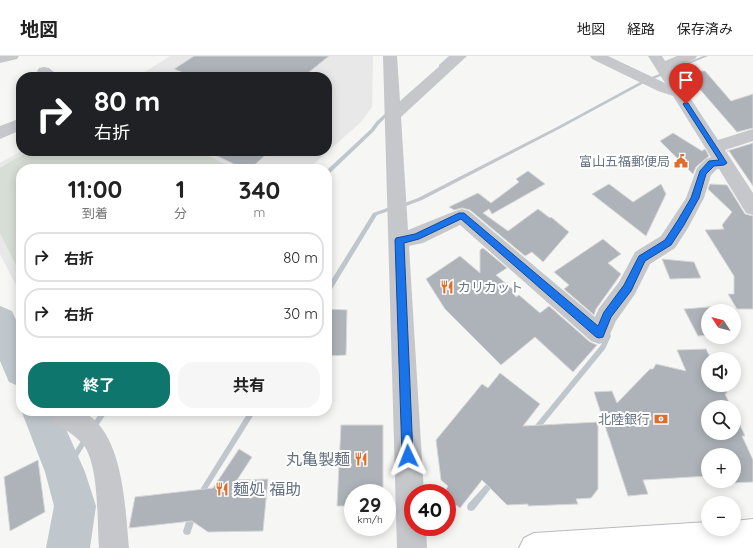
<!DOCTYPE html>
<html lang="ja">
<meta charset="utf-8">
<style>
:root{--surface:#fff;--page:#f6f6f6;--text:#222;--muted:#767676;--line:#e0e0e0;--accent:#0f766e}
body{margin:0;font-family:Quicksand,"Noto Sans JP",sans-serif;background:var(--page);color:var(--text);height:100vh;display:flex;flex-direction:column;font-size:15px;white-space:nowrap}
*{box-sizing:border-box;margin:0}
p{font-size:13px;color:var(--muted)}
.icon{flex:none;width:22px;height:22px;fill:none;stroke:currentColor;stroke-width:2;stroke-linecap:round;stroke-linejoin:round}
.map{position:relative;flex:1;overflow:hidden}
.details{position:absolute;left:16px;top:108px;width:316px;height:252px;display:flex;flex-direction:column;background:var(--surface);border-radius:16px;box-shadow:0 2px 10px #0003}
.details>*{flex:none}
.guide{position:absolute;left:16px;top:16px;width:316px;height:84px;border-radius:16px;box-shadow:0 2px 10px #0003;background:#202124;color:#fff;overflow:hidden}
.needle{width:26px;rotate:306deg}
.fabs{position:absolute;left:701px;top:248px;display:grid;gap:8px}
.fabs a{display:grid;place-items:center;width:40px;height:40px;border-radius:50%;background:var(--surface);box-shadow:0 2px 10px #0003;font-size:20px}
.speed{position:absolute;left:344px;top:428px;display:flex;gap:8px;font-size:20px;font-weight:700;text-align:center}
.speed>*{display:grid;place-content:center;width:52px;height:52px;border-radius:50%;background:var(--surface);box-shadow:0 2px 10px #0003;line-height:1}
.speed small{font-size:10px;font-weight:400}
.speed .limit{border:6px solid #d22;background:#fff;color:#111}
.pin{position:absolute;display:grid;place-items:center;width:34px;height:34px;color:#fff;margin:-41px -17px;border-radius:50% 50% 50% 0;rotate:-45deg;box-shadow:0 0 4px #0007}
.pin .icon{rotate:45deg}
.me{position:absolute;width:44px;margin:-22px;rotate:358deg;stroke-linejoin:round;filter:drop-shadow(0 0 3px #0008)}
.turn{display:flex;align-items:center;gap:14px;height:84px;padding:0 12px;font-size:18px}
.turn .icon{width:52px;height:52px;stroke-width:2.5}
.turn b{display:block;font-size:28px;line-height:34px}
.eta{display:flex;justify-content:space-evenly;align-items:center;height:68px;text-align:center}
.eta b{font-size:24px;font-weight:700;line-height:28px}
.cta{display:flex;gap:8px;margin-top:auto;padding:8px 12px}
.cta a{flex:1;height:46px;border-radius:16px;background:var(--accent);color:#fff;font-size:16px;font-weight:700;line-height:46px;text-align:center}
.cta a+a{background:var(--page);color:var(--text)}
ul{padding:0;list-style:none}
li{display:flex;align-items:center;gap:12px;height:50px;margin:0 8px 6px;padding:0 4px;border:2px solid var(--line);border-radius:16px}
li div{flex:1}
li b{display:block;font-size:15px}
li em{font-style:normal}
header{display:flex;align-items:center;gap:24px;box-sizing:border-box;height:56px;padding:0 20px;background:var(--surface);border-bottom:1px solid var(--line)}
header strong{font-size:19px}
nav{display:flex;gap:22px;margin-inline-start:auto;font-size:14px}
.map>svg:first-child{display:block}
.built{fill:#e7e8e7}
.green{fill:#d7ded5}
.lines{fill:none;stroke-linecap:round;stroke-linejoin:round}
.stream{fill:#bfc7cd;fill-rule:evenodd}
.river{fill:#bfc7cd;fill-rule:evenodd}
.building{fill:#adb3b9;stroke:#d8d8d6}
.major-casing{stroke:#b8babf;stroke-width:2}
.minor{fill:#c5c7cb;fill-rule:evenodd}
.major{fill:#fff;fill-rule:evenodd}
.route{fill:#1a73e8;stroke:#114b97}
.labels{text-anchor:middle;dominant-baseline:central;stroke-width:4;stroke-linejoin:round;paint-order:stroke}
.poi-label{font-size:13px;fill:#677384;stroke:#fff;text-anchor:end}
.near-poi-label{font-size:16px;fill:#677384;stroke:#fff;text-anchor:end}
</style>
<header>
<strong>地図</strong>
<nav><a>地図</a><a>経路</a><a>保存済み</a></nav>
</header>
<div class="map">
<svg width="753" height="492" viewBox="0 0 753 492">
<rect width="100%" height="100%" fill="#f6f7f4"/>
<!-- built -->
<path class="built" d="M 170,0 L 373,0 L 372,51 L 360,67 L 308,113 L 21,113 L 21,239 L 0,198 L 0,107 L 21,95 L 327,95 L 327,21 L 137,21 Z"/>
<!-- green -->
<path class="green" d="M 29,95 L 199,95 L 234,113 L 21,113 L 21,219 L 0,177 L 0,112 Z"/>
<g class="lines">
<!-- stream -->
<path class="stream" d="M 449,0 L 453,0 L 441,11 L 439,11 L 439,9 Z
M 703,0 L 708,0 L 644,27 L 559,73 L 422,144 L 401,152 L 399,150 L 399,149 L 418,142 L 557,71 L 642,25 Z
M 388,55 L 390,55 L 391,56 L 379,68 L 374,75 L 329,118 L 327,119 L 327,114 L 371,73 L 376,66 Z
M 393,150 L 395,151 L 395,153 L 377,159 L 329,238 L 327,238 L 327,231 L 373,157 Z
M 608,277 L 610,278 L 611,280 L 605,293 L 536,377 L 534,378 L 532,377 L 531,375 L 532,373 L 601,289 L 606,278 Z
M 101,355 L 108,355 L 95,374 L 93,375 L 91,374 L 90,372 L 91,370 Z
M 249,355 L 256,355 L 202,441 L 200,442 L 198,441 L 197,439 L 198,437 Z
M 86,379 L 88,380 L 89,382 L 88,384 L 67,418 L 65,419 L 63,418 L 62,416 L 63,414 L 84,380 Z
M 493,422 L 495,423 L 496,425 L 495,427 L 474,454 L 471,455 L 468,454 L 467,451 L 468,448 L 491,423 Z
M 192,456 L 195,457 L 196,460 L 190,478 L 187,479 L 184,478 L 183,475 L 189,457 Z"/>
<!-- river -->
<path class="river" d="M 0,250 L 12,255 L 21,275 L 21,331 L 9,326 L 0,305 Z
M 21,354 L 58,355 L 85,416 L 96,450 L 90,492 L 46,492 L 54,450 L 45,416 Z"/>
</g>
<!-- building -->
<path class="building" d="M 194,0 L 329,0 L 303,21 L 193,21 L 174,13 Z
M 684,15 L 705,15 L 731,45 L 753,38 L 753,72 L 737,76 Z
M 673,77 L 702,95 L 705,93 L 709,100 L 696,111 L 693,118 L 660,85 Z
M 753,87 L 753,130 L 729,95 L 727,95 Z
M 207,95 L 270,95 L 250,113 L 244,113 Z
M 528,115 L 545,128 L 492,158 L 489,153 L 483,157 L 508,175 L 538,153 L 550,162 L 551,161 L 569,176 L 543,206 L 532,196 L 525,200 L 470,154 L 462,152 L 454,154 L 449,151 L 478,137 L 491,147 L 519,126 L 516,123 Z
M 609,128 L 633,146 L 661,128 L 666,138 L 646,180 L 592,138 Z
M 710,128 L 727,129 L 745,158 L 753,160 L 753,253 L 737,253 L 728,238 L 734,238 L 734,220 L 705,174 L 724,173 L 722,169 L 732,156 L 708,133 Z
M 603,183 L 621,198 L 608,207 L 621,218 L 596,253 L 594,259 L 564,233 L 569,229 L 554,216 Z
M 483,192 L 507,212 L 496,219 L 516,236 L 514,238 L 516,241 L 519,239 L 540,257 L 549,250 L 590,286 L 597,289 L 573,316 L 535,281 L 501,309 L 445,253 L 426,223 L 460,200 L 480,217 L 480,194 Z
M 662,203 L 694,206 L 701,222 L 670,223 Z
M 721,250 L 723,255 L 708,255 L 708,279 L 698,280 L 684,253 Z
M 327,253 L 347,254 L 346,299 L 327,300 Z
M 706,293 L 711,303 L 708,303 L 708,329 L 723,329 L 727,337 L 725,338 L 731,351 L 708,351 L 708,377 L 734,377 L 734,356 L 745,380 L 742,380 L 753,404 L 753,426 L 728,427 L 727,425 L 734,425 L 734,399 L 708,399 L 708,420 L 643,424 L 648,438 L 628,440 L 594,336 L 612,335 L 617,347 L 650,313 L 653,313 L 656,308 L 686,315 L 677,294 Z
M 500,317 L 540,348 L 523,370 L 598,366 L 598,433 L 591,442 L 576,443 L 578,448 L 528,450 L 528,448 L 507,449 L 482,424 L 460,452 L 447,442 L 447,437 L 444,437 L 448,430 L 441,424 L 436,384 L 482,328 L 488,332 Z
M 341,369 L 383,369 L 383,437 L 353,437 L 353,450 L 337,450 Z
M 239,393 L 252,401 L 237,424 L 268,423 L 263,475 L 208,476 L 192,465 L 129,472 L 135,441 L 213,432 Z
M 38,404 L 45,456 L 10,475 L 4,421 Z"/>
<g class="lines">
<!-- major casing -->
<g class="major-casing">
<path id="major" d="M 753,463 L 753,492 L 519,492 L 524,482 L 534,477 L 708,466 L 708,473 L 734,473 L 734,465 Z"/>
</g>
<!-- minor -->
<path class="minor" d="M 0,0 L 19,0 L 17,3 L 0,7 Z
M 383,0 L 397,0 L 400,45 L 451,0 L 467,0 L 401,61 L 408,174 L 455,155 L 462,153 L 469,155 L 595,261 L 599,252 L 619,226 L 635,196 L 661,180 L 686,142 L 697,112 L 706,103 L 711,101 L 673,40 L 658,35 L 592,3 L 590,0 L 608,0 L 665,27 L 648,0 L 662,0 L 665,5 L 677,0 L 697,0 L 695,3 L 671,13 L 718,84 L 753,73 L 753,85 L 725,94 L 753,137 L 753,159 L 746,157 L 719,113 L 717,113 L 711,119 L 704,142 L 688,172 L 675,192 L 650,208 L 635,238 L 616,265 L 607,285 L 599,288 L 591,285 L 460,169 L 423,187 L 409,190 L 424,437 L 413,437 L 413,471 L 426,471 L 427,492 L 397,492 Z
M 44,11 L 49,12 L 60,21 L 43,21 L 37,15 L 39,12 Z
M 21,62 L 21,74 L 0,83 L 0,70 Z
M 53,355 C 60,355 78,353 83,356 C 124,376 125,453 129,492 L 99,492 C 97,464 99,414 85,391 C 80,383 63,371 55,368 L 51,359 Z"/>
<!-- major -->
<use href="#major" class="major"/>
</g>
<!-- route -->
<path class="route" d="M 684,47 L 688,47 L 727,107 L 724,109 L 714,110 L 706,118 L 699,142 L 684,169 L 671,189 L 645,205 L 631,235 L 611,261 L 603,281 L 599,282 L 596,281 L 461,163 L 419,183 L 404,187 L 413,400 L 412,404 L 408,406 L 404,404 L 402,400 L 395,184 L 396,182 L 415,178 L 459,157 L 464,157 L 598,270 L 604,256 L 624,229 L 639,200 L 665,184 L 678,164 L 691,142 L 700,115 L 709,105 L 719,104 L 683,48 Z"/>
<!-- icons -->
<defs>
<g id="civic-bare" transform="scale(1.08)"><path d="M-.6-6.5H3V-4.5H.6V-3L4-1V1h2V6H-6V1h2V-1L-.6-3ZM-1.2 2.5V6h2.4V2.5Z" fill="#df6e2c" stroke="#fff" stroke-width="2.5" paint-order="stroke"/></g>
<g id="restaurant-bare" transform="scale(1.08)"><path d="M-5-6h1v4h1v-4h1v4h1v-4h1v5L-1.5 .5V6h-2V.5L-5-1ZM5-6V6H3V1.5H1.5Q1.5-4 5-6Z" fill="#df6e2c" stroke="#fff" stroke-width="2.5" paint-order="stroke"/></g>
<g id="bank-bare" transform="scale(1.08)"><path d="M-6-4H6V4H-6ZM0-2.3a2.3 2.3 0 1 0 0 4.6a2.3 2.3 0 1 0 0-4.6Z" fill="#df6e2c" stroke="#fff" stroke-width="2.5" paint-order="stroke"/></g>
</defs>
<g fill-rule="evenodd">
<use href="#civic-bare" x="681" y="105"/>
<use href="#restaurant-bare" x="447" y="231"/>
<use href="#bank-bare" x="661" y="363"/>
<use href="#restaurant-bare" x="361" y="403"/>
<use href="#restaurant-bare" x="222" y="433"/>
</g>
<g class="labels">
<!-- poi labels -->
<g class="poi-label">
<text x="670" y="105">富山五福郵便局</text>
<text x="458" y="231" text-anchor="start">カリカット</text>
<text x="650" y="363">北陸銀行</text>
</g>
<!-- near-poi labels -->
<g class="near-poi-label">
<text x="350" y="403">丸亀製麺</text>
<text x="233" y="433" text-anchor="start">麺処 福助</text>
</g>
</g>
</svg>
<div class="fabs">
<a><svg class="needle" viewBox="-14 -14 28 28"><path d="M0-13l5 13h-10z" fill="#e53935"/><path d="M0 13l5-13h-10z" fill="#767676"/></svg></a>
<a><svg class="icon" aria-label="sound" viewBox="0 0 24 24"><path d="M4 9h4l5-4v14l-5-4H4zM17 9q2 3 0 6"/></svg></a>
<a><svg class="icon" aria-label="search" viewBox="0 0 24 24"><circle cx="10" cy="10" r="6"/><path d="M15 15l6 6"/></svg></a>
<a>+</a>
<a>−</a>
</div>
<div class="speed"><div>29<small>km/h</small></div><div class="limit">40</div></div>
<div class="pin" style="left:686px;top:48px;background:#d93025"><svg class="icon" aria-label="arrive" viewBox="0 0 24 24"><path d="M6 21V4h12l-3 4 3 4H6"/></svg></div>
<svg class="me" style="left:408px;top:400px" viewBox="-20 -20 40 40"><path d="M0-17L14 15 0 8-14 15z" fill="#1a73e8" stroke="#fff" stroke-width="4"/></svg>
<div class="guide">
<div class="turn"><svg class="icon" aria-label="right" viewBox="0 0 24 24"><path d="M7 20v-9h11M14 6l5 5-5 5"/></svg><div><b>80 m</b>右折</div></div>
</div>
<section class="details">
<div class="eta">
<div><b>11:00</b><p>到着</p></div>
<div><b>1</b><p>分</p></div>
<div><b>340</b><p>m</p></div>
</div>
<ul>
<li><svg class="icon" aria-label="right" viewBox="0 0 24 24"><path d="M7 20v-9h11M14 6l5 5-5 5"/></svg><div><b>右折</b></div><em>80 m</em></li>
<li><svg class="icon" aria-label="right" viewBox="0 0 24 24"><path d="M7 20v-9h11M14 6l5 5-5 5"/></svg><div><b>右折</b></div><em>30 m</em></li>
</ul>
<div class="cta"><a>終了</a><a>共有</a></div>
</section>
</div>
